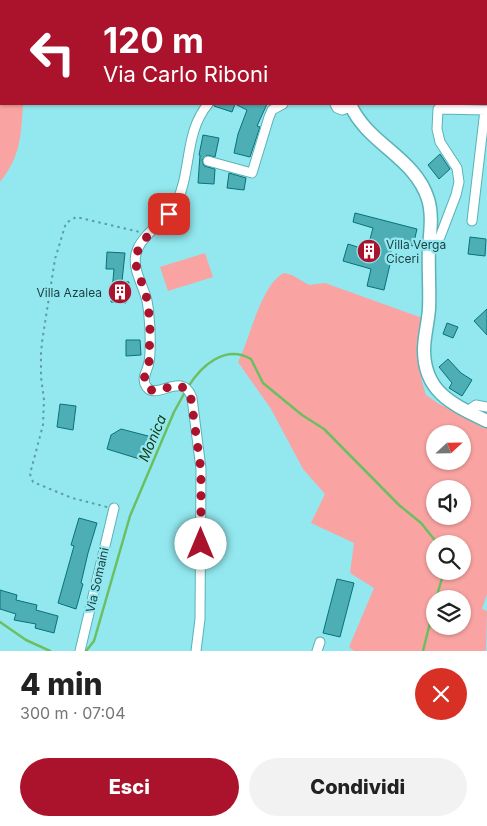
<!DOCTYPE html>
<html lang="it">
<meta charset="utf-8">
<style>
:root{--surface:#fff;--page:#f2f2f2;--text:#222;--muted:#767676;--accent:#aa132b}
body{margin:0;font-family:Inter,sans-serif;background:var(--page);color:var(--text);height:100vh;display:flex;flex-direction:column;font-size:19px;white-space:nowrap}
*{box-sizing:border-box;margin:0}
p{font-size:16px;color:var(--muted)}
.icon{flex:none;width:28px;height:28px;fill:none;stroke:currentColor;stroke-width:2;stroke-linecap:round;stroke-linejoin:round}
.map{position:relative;height:651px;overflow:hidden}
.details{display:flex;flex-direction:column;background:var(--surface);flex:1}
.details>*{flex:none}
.guide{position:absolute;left:0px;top:0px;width:488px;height:105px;box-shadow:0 1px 4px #0004;background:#aa132b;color:#fff;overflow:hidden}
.needle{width:32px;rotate:68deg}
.tools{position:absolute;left:426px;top:425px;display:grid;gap:10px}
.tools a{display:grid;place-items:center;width:45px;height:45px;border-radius:50%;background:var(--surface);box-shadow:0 1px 4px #0004;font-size:25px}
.pin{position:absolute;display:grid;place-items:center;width:42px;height:42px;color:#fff;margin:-21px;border-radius:10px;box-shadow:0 2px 8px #0006}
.me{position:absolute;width:55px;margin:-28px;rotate:0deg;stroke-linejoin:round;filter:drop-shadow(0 0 4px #0008)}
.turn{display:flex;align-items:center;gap:18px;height:105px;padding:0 20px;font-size:22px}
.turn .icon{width:65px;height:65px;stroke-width:2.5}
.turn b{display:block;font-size:35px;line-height:42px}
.round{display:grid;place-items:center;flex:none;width:52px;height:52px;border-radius:26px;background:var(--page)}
.head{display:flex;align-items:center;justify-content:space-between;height:85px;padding:0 20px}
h1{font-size:30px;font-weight:800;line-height:38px}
.primary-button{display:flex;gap:10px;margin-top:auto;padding:10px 20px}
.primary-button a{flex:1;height:58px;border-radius:30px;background:var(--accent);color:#fff;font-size:20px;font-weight:800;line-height:58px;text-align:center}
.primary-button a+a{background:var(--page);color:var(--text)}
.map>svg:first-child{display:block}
.green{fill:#f9a4a2;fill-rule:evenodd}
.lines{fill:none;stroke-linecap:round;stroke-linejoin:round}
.stream{stroke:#6cbf61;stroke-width:2.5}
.river{stroke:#6cbf61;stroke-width:16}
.building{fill:#4dafb5;stroke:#077278}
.street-casing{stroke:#5bb2b7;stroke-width:11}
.secondary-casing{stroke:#5bb2b7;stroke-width:15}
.path{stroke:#5d9da2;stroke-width:2;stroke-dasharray:2.5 4;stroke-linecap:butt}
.street{stroke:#fff;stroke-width:9}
.secondary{stroke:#fff;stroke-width:12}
.route{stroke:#aa132b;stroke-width:9;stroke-dasharray:0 16.2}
.labels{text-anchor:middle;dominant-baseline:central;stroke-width:4.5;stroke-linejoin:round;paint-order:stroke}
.poi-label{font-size:12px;fill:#1a3f41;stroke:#92e8ee;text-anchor:start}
.street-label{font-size:12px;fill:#1a3f41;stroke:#92e8ee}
.water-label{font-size:14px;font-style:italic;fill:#163611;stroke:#92e8ee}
</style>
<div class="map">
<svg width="487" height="651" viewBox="0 0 487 651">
<rect width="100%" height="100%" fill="#92e8ee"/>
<!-- green -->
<path class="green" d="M 0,0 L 43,0 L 1,1 L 1,104 L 23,104 C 21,135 21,156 0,182 Z
M 205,253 L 213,277 L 168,291 L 160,267 Z
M 284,273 L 292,275 L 309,285 L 325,283 L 425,319 L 421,378 L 426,395 L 439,404 L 487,427 L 487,594 L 482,609 L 487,611 L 486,651 L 354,651 L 349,647 L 374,588 L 350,573 L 354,543 L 311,523 L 325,494 L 303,469 L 271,409 L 238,362 C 250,339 261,284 284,273 ZM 435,434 L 462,434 L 462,461 L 435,461 ZM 435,489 L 462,489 L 462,516 L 435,516 ZM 435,544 L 462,544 L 462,571 L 435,571 ZM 435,599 L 462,599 L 462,626 L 435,626 Z"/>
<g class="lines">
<!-- stream -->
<path class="stream" d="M 188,387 C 201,366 225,344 251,359 L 263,383 L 302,415 L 324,429 L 399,505 L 421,523 L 438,544
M 436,599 L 444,571
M 0,622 L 26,640 L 50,651
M 86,651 L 94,641 L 130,516 L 174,412 L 185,392
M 423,651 L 435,603"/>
<!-- river -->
<path class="river" d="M 0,4 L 1,7
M 0,46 L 1,46"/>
</g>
<!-- building -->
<path class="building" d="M 214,104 L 267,104 L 257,126 L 260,127 L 250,157 L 234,153 L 238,134 L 247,110 L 235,104 L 232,112 L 214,106 Z
M 203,135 L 219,138 L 215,157 L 207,155 L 202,160 L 204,166 L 215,169 L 214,184 L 198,183 L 200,155 L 199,155 Z
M 440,154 L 450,169 L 439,179 L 428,165 Z
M 229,173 L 246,178 L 244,190 L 227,188 Z
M 355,213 L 417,229 L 413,246 L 394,241 L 389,259 L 391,260 L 384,290 L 367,286 L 371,269 L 343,261 L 348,244 L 367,250 L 373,228 L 353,222 Z
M 470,237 L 486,239 L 485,256 L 468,254 Z
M 107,252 L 125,253 L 122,281 L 129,282 L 126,303 L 111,302 L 114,269 L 106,269 Z
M 487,309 L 487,335 L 474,321 Z
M 447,323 L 458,327 L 453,338 L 443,334 Z
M 126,340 L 140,340 L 141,355 L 126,356 Z
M 448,359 L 461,373 L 472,380 L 462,396 L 449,388 L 452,383 L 439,367 Z
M 60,404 L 76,406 L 73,430 L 57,427 Z
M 121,429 L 152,437 L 146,461 L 107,449 L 111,435 Z
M 79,518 L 97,523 L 88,553 L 81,583 L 83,584 L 76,609 L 58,603 L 74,546 L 71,545 Z
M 337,579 L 354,583 L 340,637 L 323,633 Z
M 0,590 L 17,595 L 16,600 L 37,605 L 36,610 L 58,616 L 54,633 L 35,628 L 36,624 L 14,620 L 16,614 L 0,609 Z"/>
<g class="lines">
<!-- street casing -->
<g class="street-casing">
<path id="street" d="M 390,1 L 390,0
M 454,1 L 454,0
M 486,70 L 487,69
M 486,91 L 487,92
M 335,104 L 337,108 L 342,110 L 351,107
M 208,161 L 252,173 L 269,117 L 272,110 L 283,104
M 472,221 L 485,110
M 429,246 L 440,237 L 456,195 L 459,182 L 457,168 L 440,142 L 437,129 L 438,109 L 487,110
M 466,412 L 476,405 L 487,407
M 80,651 L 114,508
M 196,651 L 200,619 L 201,469 L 192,398 C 182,368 154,405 145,384 C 142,376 148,370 149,362 C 151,352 150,339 150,328 C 149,320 149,310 147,301 C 144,287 132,269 136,254 C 141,233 166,223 176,204 C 192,171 184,133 208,104
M 317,651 L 320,642"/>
</g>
<!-- secondary casing -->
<g class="secondary-casing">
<path id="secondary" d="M 355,1 L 355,0
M 350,104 C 367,144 415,157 428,199 C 433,215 430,233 429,248 C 428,268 430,289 429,309 C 428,323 424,337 424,350 C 424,393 454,405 487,421"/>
</g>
<!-- path -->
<path class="path" d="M 0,0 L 1,3
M 0,28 L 1,27
M 107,507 L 72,498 L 33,482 L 30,474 L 43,425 L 44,400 L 41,377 L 41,354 L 42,342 L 55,259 L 66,223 L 76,217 L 140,232"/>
<!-- street -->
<use href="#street" class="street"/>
<!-- secondary -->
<use href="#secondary" class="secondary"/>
</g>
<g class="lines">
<!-- route -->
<path class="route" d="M 169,214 L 144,240 L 136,254 L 135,262 L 148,302 L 150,328 L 149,363 L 144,379 L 146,386 L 151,390 L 157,391 L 175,385 L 182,387 L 190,392 L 201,470 L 201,544"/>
</g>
<!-- icons -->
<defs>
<g id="building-disc" transform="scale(1.25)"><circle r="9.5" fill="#aa132b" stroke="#92e8ee"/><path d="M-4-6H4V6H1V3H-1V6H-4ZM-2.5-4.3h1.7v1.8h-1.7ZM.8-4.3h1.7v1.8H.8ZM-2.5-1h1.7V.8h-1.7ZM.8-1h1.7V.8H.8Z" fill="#fff"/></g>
</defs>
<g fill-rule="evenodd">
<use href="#building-disc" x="369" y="251"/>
<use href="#building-disc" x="120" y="292"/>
</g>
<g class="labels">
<!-- poi labels -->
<g class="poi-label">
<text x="386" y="244">Villa Verga<tspan x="386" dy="14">Ciceri</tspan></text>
<text x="102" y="292" text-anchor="end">Villa Azalea</text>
</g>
<!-- street labels -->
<g class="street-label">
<text transform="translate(97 580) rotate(-77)">Via Somaini</text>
</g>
<!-- water labels -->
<g class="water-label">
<text transform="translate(152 438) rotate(-67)">Monica</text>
</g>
</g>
</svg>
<div class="tools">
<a><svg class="needle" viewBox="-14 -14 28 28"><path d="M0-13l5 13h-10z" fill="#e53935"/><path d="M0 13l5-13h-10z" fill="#767676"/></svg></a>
<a><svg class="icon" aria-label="sound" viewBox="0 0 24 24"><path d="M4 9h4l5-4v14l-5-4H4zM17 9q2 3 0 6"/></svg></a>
<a><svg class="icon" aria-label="search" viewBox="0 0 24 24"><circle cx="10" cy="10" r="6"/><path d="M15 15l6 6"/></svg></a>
<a><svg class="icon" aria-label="layers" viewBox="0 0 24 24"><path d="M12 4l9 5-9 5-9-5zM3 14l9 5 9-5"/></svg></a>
</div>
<div class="pin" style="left:169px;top:214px;background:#d93025"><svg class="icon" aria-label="arrive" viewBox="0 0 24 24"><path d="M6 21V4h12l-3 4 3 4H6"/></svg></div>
<svg class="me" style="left:201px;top:544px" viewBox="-20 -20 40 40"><circle r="19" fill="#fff"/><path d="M0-13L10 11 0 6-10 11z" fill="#aa132b"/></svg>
<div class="guide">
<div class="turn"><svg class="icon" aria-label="left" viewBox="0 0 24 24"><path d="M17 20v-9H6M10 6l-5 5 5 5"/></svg><div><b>120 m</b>Via Carlo Riboni</div></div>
</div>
</div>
<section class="details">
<div class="head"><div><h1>4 min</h1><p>300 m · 07:04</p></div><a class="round" style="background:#d93025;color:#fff"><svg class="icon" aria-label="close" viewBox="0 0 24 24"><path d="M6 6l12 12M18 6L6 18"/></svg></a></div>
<div class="primary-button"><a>Esci</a><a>Condividi</a></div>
</section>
